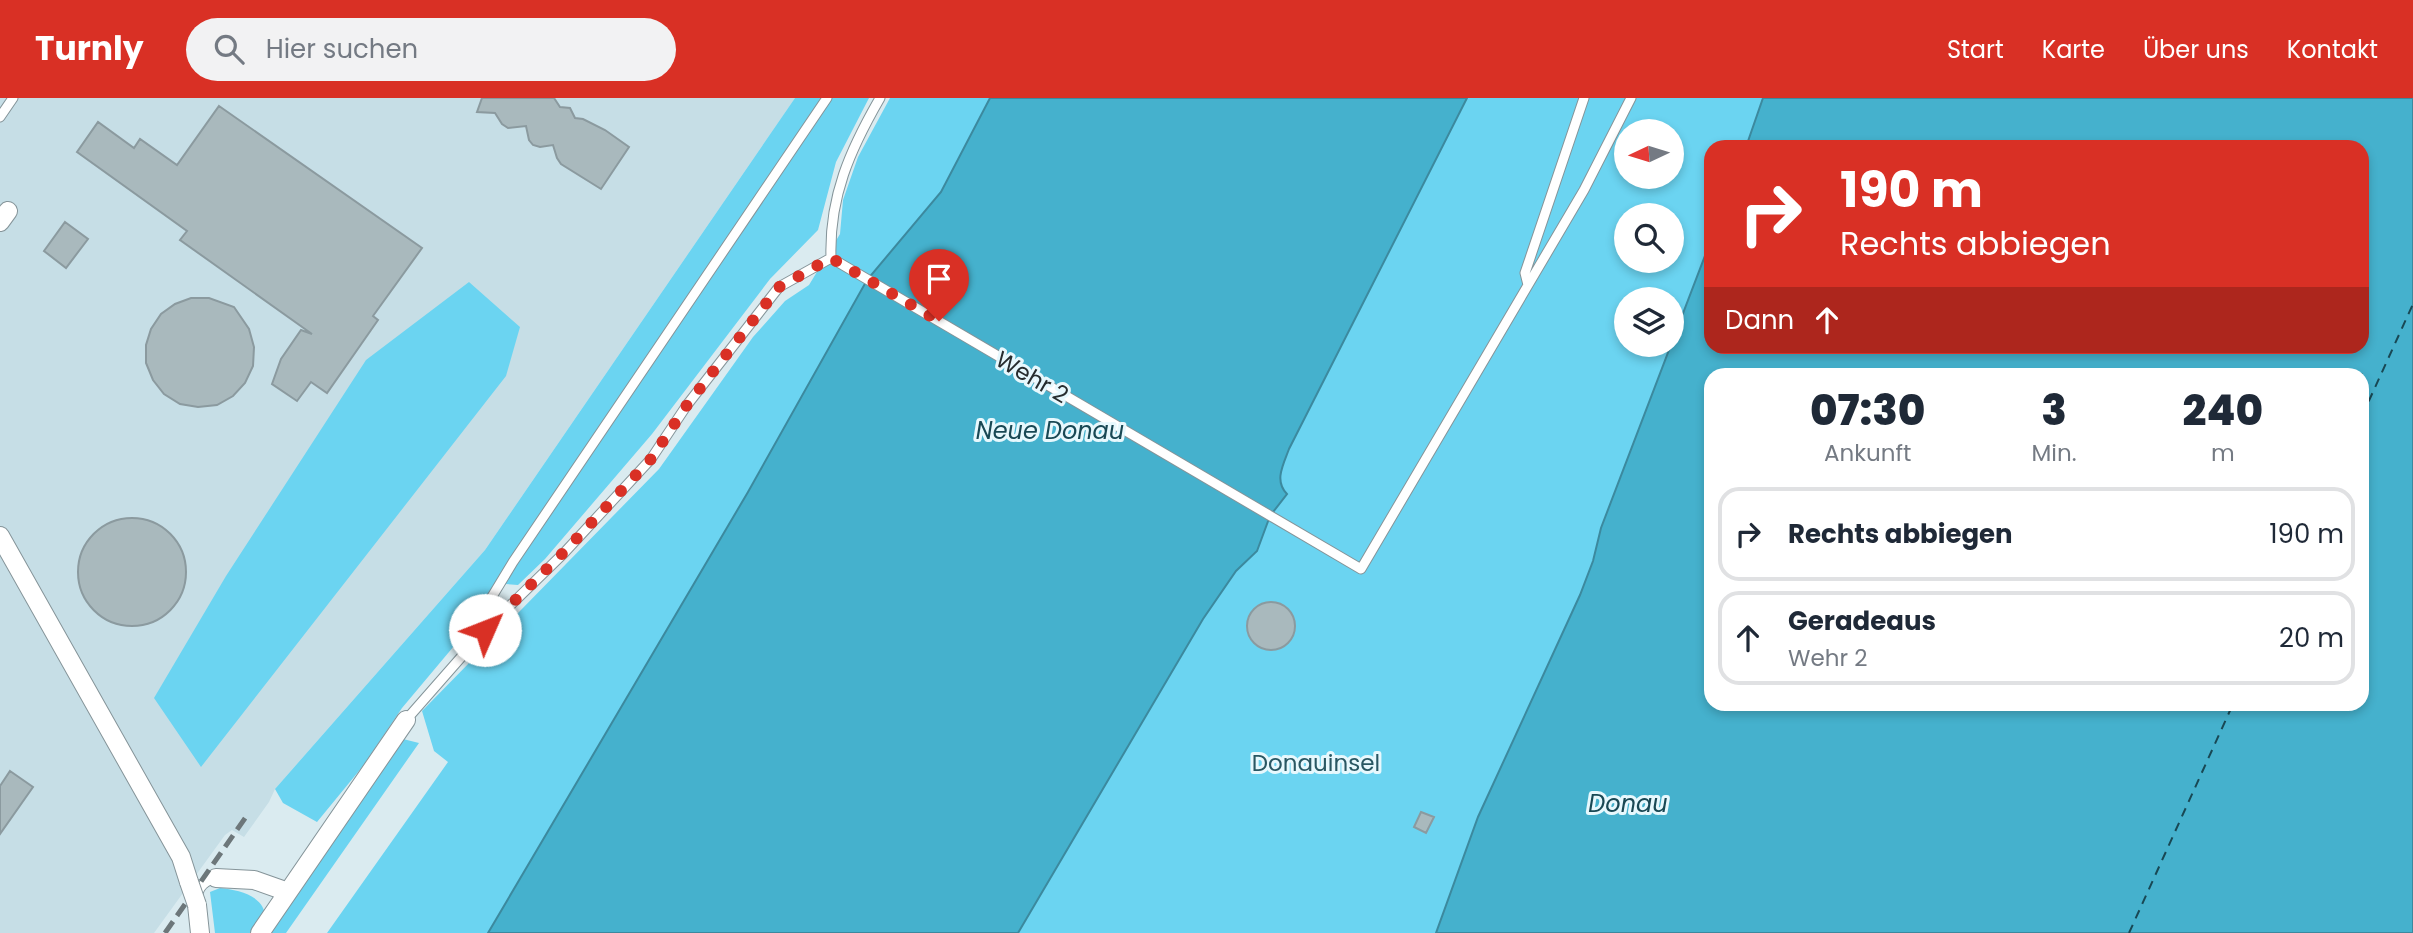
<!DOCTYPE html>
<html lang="de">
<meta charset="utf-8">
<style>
:root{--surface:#fff;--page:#f2f2f3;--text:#1f2937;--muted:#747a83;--line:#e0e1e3;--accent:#d93025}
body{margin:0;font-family:Poppins,sans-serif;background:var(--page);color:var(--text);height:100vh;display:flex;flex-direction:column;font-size:26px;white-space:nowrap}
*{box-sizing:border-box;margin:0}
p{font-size:23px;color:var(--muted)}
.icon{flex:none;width:38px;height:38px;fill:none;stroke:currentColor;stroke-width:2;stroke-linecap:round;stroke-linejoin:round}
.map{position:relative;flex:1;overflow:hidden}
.panel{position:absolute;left:1704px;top:270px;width:665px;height:343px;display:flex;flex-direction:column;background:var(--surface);border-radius:21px;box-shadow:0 4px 10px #0003}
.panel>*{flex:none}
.top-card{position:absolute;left:1704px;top:42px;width:665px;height:214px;border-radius:21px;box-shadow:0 4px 10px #0003;background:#d93025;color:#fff;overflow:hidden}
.needle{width:46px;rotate:266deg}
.fabs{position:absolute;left:1614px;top:21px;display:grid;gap:14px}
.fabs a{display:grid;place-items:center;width:70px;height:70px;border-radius:50%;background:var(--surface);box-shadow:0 4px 10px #0003;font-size:35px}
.pin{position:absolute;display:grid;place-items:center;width:60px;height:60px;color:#fff;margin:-72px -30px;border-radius:50% 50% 50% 0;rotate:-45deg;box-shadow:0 0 7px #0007}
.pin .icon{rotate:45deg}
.me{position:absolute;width:77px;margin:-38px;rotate:46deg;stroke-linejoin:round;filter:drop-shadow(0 0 5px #0008)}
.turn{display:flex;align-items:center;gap:24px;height:147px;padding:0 21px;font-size:32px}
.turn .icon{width:91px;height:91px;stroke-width:2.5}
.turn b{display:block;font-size:49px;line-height:60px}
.then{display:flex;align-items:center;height:66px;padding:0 21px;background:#0003;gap:14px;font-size:26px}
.eta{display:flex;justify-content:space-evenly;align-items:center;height:119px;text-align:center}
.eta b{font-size:42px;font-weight:800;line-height:49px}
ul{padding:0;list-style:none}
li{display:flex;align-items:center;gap:21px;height:94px;margin:0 14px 10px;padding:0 7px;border:4px solid var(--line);border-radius:21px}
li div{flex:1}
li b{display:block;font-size:26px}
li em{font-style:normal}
header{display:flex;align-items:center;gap:42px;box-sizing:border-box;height:98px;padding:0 35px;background:var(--accent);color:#fff}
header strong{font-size:33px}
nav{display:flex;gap:38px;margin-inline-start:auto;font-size:24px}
.search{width:490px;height:63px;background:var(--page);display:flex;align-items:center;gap:18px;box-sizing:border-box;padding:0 24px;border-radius:38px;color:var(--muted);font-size:26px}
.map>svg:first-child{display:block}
.built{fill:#c6dee6}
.green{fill:#6bd4f1;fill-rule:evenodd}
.water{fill:#45b1cd;stroke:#3c899e;stroke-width:2;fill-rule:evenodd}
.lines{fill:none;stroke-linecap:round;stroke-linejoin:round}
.ferry{stroke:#194854;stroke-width:2;stroke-dasharray:9 7;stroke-linecap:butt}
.building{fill:#a9b9bd;stroke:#8b9a9f;stroke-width:2}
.lane-casing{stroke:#859499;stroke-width:11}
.street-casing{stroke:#859499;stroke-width:20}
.lane{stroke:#fff;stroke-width:9}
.street{stroke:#fff;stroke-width:18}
.rail{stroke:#6d777a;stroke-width:5;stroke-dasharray:14 7;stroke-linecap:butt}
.street-bridge-casing{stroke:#859499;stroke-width:20;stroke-linecap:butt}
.street-bridge{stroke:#fff;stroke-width:18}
.route{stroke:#d93025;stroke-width:12;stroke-dasharray:0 21.6}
.labels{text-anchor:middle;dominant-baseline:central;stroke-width:6;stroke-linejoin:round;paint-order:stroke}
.street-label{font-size:23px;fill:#272d2f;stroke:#e7f8fd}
.park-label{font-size:23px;fill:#295763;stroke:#e7f8fd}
.water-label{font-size:24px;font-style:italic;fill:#194854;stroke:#e7f8fd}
</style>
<header>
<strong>Turnly</strong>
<div class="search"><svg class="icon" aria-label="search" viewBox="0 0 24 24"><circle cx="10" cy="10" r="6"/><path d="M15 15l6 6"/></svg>Hier suchen</div>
<nav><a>Start</a><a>Karte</a><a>Über uns</a><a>Kontakt</a></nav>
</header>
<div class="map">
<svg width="2413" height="835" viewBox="0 0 2413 835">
<rect width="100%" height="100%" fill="#daebf0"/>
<!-- built -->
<path class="built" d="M 0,0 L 795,0 L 485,452 L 275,691 L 269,704 L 244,739 L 232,732 L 225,737 L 154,835 L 0,835 Z"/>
<!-- green -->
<path class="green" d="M 795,0 L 869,0 L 836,64 L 818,132 L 770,181 L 652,336 L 545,461 L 518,487 L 506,486 L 402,610 L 363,668 L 317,724 L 283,705 L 275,691 L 485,452 Z
M 890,0 L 990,0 L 941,94 L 867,182 L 748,394 L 488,835 L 327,835 L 448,664 L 434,653 L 422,613 L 659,371 L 753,239 L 785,203 L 809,187 L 840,136 L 843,102 L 858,59 Z
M 1467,0 L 1763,0 L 1746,49 L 1712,49 L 1711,142 L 1601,430 L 1593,463 L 1580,497 L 1478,719 L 1436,835 L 1018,835 L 1203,521 L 1236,473 L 1257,453 L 1270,418 L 1287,396 C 1274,383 1283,367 1289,351 ZM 1626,33 L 1671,33 L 1671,79 L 1626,79 ZM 1626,117 L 1671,117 L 1671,163 L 1626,163 ZM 1626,201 L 1671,201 L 1671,247 L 1626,247 Z
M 469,184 L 520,229 L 506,278 L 201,669 L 154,600 L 226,478 L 366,262 Z
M 403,641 L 419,645 L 286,835 L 268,835 Z
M 220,790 C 237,792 260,796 265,815 L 250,835 L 215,835 L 210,794 Z"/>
<!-- water -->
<path class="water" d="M 990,0 L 1467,0 L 1289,351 C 1283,367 1274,383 1287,396 L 1270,418 L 1257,453 L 1236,473 L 1203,521 L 1018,835 L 488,835 L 748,394 L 867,182 L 941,94 Z
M 1763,0 L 2413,0 L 2413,835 L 1436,835 L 1478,719 L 1580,497 L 1593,463 L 1601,430 L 1711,142 L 1712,248 L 2362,248 L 2362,49 L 1746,49 ZM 1712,276 L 2362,276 L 2362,606 L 1712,606 Z"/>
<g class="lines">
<!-- ferry -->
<path class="ferry" d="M 2362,318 L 2413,206
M 2129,835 L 2233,606"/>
</g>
<!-- building -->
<path class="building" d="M 482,0 L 554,0 L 560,9 L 570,10 L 575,20 L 583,21 L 605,32 L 629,49 L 601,91 L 561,66 L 557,60 L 553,47 L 540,49 L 533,47 L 529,42 L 526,28 L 508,30 L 502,26 L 495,15 L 477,14 Z
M 219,8 L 422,150 L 373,218 L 378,222 L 327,295 L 311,284 L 297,303 L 272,286 L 281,261 L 301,232 L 312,236 L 180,142 L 187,133 L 77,54 L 98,24 L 134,50 L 140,41 L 177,67 Z
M 65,124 L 88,141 L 66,170 L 44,153 Z
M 191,200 L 209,200 L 234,209 L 249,231 L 254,249 L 253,268 L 245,285 L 233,298 L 217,307 L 198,309 L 180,306 L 164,296 L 153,282 L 146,265 L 146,247 L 151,231 L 161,216 L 175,206 Z
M78 474a54 54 0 1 1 108 0a54 54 0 1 1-108 0Z
M1247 528a24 24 0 1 1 48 0a24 24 0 1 1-48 0Z
M 10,673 L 33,689 L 0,736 L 0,688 Z
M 1421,714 L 1434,719 L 1426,735 L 1414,729 Z"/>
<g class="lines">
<!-- lane casing -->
<g class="lane-casing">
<path id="lane" d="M 0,19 L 13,0
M 831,160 L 1361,471 L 1584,92 L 1631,0
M 831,160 C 829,99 850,52 880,0
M 1528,187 L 1525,175 L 1584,0
M 485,532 L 490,502 L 513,464 L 827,0
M 406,622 L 485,532 L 564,455 L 651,361 L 687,307 L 779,189 L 831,160
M 197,800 C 198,789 206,782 216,780"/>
</g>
<!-- street casing -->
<g class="street-casing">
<path id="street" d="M 0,124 L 8,113
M 0,438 L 181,759 L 189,784
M 216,780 L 254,782 L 288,794
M 197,807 L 200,835
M 260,835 L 406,622"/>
</g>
<!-- lane -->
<use href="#lane" class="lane"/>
<!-- street -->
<use href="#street" class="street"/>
<!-- rail -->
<path class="rail" d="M 165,835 L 248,716"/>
<!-- street-bridge casing -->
<g class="street-bridge-casing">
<path id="street-bridge" d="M 189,784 L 197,807"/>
</g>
<!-- street-bridge -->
<use href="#street-bridge" class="street-bridge"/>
</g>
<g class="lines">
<!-- route -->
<path class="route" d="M 485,532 L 564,454 L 651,361 L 687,307 L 779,189 L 831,160 L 939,223"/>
</g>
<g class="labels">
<!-- street labels -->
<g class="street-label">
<text transform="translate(1032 279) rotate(30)">Wehr 2</text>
</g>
<!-- park labels -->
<g class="park-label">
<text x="1316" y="665">Donauinsel</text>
</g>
<!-- water labels -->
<g class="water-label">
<text x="1050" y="332">Neue Donau</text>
<text x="1628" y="705">Donau</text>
</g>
</g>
</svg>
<div class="fabs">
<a><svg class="needle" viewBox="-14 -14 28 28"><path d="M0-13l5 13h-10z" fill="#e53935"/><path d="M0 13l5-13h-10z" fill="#747a83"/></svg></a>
<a><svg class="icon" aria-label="search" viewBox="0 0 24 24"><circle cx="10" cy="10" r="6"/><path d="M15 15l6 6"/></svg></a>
<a><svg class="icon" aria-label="layers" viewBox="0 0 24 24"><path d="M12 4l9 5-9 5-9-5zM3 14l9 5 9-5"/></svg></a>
</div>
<div class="pin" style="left:939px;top:223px;background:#d93025"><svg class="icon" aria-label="arrive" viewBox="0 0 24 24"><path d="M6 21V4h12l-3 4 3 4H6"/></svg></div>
<svg class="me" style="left:485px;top:532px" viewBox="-20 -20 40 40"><circle r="19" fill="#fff"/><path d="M0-13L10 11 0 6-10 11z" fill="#d93025"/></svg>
<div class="top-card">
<div class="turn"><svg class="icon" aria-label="right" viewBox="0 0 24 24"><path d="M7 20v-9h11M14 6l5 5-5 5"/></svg><div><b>190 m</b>Rechts abbiegen</div></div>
<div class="then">Dann<svg class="icon" aria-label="ahead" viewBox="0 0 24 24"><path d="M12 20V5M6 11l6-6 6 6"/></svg></div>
</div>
<section class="panel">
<div class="eta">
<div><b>07:30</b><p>Ankunft</p></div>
<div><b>3</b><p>Min.</p></div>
<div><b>240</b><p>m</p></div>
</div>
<ul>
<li><svg class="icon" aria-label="right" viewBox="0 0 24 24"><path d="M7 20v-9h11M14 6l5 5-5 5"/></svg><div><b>Rechts abbiegen</b></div><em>190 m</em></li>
<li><svg class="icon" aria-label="ahead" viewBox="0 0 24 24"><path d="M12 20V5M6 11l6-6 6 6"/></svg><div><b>Geradeaus</b><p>Wehr 2</p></div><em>20 m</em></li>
</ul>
</section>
</div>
